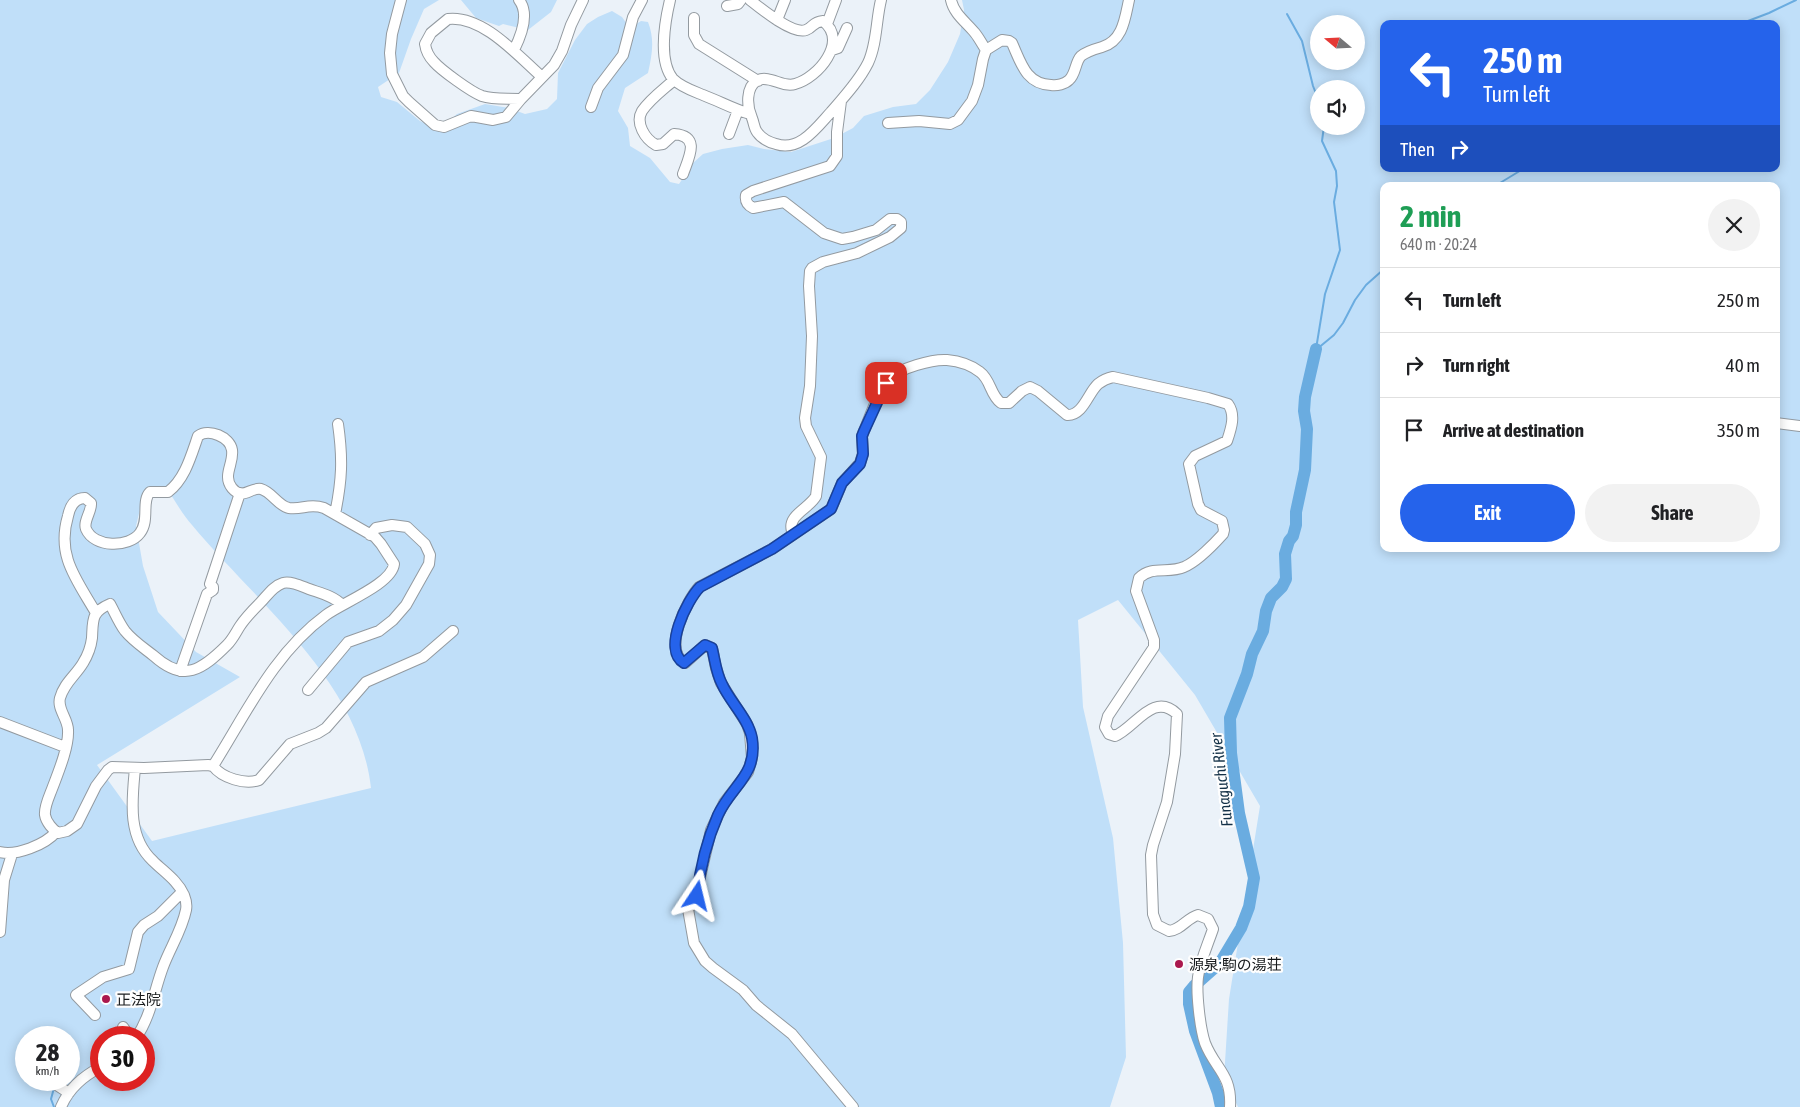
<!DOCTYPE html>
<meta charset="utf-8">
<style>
:root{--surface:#fff;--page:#f2f2f2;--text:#202124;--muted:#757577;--line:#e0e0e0;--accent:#2563eb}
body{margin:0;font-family:"Asap Condensed","Noto Sans JP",sans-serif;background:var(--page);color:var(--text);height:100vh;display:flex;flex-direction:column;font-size:19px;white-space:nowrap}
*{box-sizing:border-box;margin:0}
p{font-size:16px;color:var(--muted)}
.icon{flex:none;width:28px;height:28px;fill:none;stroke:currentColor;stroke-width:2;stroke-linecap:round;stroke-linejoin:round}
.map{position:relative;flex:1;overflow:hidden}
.panel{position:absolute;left:1380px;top:182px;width:400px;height:370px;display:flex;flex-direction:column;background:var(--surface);border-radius:10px;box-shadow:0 2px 12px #0003}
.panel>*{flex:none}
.hud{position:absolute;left:1380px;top:20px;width:400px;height:152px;border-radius:10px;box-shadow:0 2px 12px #0003;background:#2563eb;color:#fff;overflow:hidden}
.needle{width:32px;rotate:289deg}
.buttons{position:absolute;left:1310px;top:15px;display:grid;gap:10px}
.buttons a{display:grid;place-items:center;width:55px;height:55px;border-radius:50%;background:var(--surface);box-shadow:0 2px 12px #0003;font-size:25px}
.speed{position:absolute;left:15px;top:1026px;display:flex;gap:10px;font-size:25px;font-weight:700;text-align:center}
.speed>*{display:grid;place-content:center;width:65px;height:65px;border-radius:50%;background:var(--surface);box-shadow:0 2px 12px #0003;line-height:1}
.speed small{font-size:12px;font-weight:400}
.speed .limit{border:8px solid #d22;background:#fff;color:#111}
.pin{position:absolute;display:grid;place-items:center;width:42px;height:42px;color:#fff;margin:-21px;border-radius:10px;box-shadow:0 2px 8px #0006}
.me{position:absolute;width:55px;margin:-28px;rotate:10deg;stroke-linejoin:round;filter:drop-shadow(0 0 4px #0008)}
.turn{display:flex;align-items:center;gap:18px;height:105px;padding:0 20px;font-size:22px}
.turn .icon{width:65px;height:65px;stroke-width:2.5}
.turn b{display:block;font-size:35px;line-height:42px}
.then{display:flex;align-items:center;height:48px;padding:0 20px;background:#0003;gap:10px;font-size:19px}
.round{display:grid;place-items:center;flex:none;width:52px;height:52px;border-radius:26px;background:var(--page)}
.summary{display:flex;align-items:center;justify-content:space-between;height:85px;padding:0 20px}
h1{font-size:30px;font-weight:700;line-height:38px;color:#1e9e55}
.action{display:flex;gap:10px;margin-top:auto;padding:10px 20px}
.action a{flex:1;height:58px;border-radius:30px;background:var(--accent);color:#fff;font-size:20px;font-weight:700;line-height:58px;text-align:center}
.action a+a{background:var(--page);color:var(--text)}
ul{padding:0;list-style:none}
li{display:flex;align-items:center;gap:15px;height:65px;padding:0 20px;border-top:1px solid var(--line)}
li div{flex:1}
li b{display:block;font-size:19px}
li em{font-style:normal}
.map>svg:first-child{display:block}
.green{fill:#c0dff9;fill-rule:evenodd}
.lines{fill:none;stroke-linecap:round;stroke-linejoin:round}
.stream{stroke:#6aace0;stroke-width:2}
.river{stroke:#6aace0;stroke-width:12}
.minor-casing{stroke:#939aa0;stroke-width:12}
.minor{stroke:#fff;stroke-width:10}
.route-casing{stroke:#184099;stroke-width:12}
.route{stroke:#2563eb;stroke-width:9}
.poi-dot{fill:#ab194e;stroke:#fefefe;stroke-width:2}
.labels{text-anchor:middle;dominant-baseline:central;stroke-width:4.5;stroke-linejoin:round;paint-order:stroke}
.poi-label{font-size:15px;fill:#171a1c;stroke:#fefefe;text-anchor:start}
.water-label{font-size:16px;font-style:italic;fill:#153248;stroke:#fefefe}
</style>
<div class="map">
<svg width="1800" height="1107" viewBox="0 0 1800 1107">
<rect width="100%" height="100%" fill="#ebf2f9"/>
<!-- green -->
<path class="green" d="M 0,0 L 445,0 L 439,0 L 424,9 L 411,39 L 399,73 L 378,87 L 381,97 L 397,102 L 420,121 L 439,130 L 457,114 L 485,104 L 509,108 L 525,114 L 547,109 L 557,99 L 558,73 L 575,40 L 587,24 L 598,17 L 612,11 L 622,17 L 627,24 L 633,26 L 641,21 L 648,22 C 655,40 652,55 648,73 L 625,88 L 618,111 L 628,128 L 630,146 L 650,158 L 670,182 L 679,184 L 693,163 L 703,154 L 722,149 L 748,145 L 764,149 L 791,152 L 834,138 L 853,128 L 864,116 L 893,107 L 916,104 L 930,90 L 948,62 L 960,34 L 964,10 L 962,0 L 1800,0 L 1800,1107 L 1238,1107 L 1224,1078 L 1229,999 L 1260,806 L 1195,695 L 1118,600 L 1078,620 L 1083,707 L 1113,838 L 1123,943 L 1126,1057 L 1110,1107 L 0,1107 ZM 1319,24 L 1356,24 L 1356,61 L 1319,61 ZM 1384,24 L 1776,24 L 1776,169 L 1384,169 ZM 1319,89 L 1356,89 L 1356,126 L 1319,126 ZM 1384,186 L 1776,186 L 1776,549 L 1384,549 ZM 166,488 C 175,500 182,514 192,525 C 257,603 359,681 371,788 L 152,841 L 97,765 L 240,677 L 196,652 L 158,612 L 143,566 L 136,526 L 142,501 ZM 26,1038 L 69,1038 L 69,1080 L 26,1080 ZM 101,1038 L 144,1038 L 144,1080 L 101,1080 Z
M 461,0 L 557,0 L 551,12 L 528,30 L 503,24 L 499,26 L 476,18 Z"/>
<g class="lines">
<!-- stream -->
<path class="stream" d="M 1287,14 L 1302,41 L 1313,86 L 1319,101
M 1740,24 L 1769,13 L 1796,0
M 1495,186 L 1523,169
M 1316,349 L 1325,294 L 1340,250 L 1334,202 L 1337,186 L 1336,171 L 1322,141 L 1324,126
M 1317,349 L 1334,335 L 1343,323 L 1355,300 L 1366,285 L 1384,269
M 69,1071 L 78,1060
M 54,1107 L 51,1099 L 54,1088"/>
<!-- river -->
<path class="river" d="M 1221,1107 L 1218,1093 L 1195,1031 L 1189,1004 L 1189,992 L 1194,986 L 1220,963 L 1241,928 L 1249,907 L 1254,878 L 1239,813 L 1231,753 L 1230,718 L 1247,674 L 1252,654 L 1263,631 L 1266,611 L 1271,598 L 1282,587 L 1286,579 L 1285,554 L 1289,541 L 1293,536 L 1296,525 L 1296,512 L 1305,470 L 1307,429 L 1304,411 L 1305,397 L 1316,349"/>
<!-- minor casing -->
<g class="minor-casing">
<path id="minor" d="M 401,0 L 392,34 L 390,53 L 392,74 L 403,96 L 409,102 L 435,125 L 444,127 L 471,116 L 493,120 L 506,117 L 521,99 L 554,65 L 562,51 L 571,25 L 583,0
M 670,0 C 665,21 658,61 673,79 C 681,87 693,91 703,95 C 719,101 733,109 750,114
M 750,0 C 760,8 793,35 806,30 C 814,27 812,22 823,21 C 849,41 818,78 795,84 C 783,88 770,75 758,80 C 745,87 747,107 752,118 C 754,123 754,128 757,132 C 762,139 768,142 776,144 C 800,152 817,127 831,112 C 844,97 859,81 868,63 C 877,44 876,20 881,0
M 951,0 C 954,14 966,22 975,33 C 979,38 982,44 986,50
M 727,6 L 738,4 L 741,0
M 694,18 L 694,35 L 699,44 L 758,81
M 777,20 L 785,0
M 827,24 L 836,0
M 514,50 C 521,36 530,14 519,0
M 832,50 L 838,48 L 847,28
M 674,80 C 664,89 650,99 642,111 C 635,123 645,139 656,145 L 663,144 L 674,134 C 701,136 689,157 683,174
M 521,99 C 508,98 494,100 482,96 C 471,92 441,70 434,62 C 429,57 426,51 425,44 L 431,33 L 448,19 C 483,15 518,56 542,77
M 591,107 L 598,88 L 623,55 L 633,17 L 642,0
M 888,123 L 919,121 L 950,124 L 958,120 L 972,101 L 978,85 L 983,59 L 986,50 L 1002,40 L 1009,41 L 1012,43 C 1021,63 1026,84 1051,85 C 1057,86 1065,84 1069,80 C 1076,74 1075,62 1081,56 C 1087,51 1095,49 1102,47 C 1123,41 1125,18 1129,0
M 729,134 L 738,110
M 1776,423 L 1800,426
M 335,514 C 342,480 343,459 338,424
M 796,533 L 792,531 C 787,515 810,508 816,496 L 821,457 L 806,426 L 805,418 L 810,386 L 812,336 L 809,286 L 810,271 L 812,268 L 823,262 L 857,253 L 890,237 L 901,228 L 901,222 L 897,219 L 890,219 L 876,230 L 853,237 L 842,239 L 824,233 L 784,202 L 753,208 C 747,205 745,201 746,195 L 753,191 L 830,166 L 837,156 L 837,132 L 841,101
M 342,605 C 334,596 320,593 309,589 C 301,586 291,581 283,583 C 273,586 267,596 260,603 C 253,610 246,617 240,626 C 236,632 233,639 227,645 C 202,670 184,683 154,656 C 144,648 133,641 125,631 C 119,623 115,613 110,604 C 91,612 93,620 92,638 C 91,646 88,655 83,663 C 76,675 64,683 60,698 C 57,709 68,719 68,730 C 69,747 58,773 52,789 C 49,797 44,807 45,815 C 46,822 53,830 58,833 L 67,831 L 77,824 L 96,786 L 108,770 L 112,767 L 144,768 L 208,765 L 213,766 C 222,778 245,785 259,780 L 290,744 L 318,733 L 326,728 L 366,682 L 423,657 L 453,631
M 96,613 C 77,580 56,556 68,516 C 70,506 75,498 85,498 L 91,503 C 92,511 83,521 86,529 C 94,548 129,548 140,533 C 150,520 141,501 150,492 L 168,492 C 185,479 191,456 198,436 C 209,428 230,437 232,450 C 234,464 222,475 232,488 C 243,501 250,487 261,489 C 272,492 278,506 289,508 C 302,510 309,503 324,508 L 375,537 L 381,544 L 394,564 C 392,584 342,603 326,615 C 274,653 247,712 213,766
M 180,671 L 207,594 L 213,590 L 213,587 L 210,584 L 240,493
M 308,690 L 348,642 L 379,631 L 393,620 L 406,605 L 429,564 L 430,555 L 425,544 L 407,527 L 392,525 L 376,528 L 370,535
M 0,722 L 65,747
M 135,768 C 132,800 127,837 153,861 C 164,872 178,881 184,895 C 186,900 187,905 186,910 C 182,930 170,948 163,967 C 154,991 151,1016 136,1038
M 0,852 C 16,856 45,845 56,832
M 0,932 L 4,880 L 12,854
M 95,1015 L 76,995 L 103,977 L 129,969 L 138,932 L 144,925 L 158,916 L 182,892
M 123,1027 L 131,1038
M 52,1082 L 69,1093
M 61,1107 C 69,1088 83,1076 101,1067
M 853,1107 L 792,1034 L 756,1005 L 743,990 L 713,968 L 705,961 L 694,943 L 688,909 L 697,899 L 699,882 L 711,830 L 724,803 L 748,772 L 752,758 L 750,733 L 747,724 L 721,683 L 716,668 L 712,648 L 705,645 L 685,663 C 662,650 687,600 699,587 L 772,549 L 831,509 L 842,483 L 860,463 L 863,454 L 862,436 L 864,431 C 871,414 878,392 890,379 C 899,368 933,359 947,360 C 958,361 971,365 980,372 C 991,380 990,395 1001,403 L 1009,403 L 1022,391 L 1030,387 L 1038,391 L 1067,415 C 1083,416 1088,393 1098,384 C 1103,380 1108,378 1113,377 L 1208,398 L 1228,404 C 1236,415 1231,429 1227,441 L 1195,456 L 1189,464 L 1198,504 L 1201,510 L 1222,521 L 1224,530 L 1223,534 C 1214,544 1196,562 1184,567 C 1169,574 1152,565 1139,578 L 1136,591 L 1154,640 L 1154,647 L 1108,716 L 1105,727 L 1109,734 L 1115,736 C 1135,728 1153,691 1177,714 L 1175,754 L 1167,802 L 1153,845 L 1151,855 L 1153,914 L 1157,925 L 1169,931 C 1181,930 1187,918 1198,915 L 1208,919 L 1213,929 C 1208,944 1200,961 1198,977 C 1196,993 1200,1028 1205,1043 C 1215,1069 1232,1074 1230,1107"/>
</g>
<!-- minor -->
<use href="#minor" class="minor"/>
</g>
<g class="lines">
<!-- route casing -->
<g class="route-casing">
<path id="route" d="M 697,896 C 700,869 707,840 718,815 C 732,785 758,775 752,738 C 748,718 730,702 722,684 C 716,673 715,660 712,648 L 705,645 L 684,663 C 662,650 687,600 700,587 L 772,549 L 831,509 L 842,483 L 860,464 L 863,454 L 862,436 L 864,431 L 886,383"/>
</g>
<!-- route -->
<use href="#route" class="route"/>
</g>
<!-- markers -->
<g class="poi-dot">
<circle cx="1179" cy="964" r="5"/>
<circle cx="106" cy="999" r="5"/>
</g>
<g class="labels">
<!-- poi labels -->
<g class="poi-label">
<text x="1189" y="964">源泉;駒の湯荘</text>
<text x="116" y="999">正法院</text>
</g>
<!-- water labels -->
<g class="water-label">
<text transform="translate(1221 780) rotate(-97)">Funaguchi River</text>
</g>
</g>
</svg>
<div class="buttons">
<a><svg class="needle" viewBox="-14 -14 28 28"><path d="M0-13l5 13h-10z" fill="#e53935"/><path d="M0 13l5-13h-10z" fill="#757577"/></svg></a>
<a><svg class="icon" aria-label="sound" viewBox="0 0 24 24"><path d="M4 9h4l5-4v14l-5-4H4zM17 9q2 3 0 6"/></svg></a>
</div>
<div class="speed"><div>28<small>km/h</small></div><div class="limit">30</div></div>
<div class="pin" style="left:886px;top:383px;background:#d93025"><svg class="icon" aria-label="arrive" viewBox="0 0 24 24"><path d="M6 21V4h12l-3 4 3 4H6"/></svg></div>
<svg class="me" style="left:697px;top:896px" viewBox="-20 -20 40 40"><path d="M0-17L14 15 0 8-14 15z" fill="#2563eb" stroke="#fff" stroke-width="4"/></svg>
<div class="hud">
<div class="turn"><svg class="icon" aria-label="left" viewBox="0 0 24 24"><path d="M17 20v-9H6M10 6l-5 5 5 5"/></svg><div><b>250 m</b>Turn left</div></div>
<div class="then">Then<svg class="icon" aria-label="right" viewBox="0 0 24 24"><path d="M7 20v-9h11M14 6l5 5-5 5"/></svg></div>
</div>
<section class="panel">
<div class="summary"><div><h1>2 min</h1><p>640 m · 20:24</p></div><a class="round"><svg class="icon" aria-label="close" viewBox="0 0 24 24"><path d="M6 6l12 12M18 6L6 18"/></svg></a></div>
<ul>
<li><svg class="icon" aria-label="left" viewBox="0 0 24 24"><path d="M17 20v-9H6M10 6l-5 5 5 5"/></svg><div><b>Turn left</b></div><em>250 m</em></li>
<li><svg class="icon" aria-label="right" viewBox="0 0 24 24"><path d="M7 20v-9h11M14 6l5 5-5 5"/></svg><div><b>Turn right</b></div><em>40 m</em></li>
<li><svg class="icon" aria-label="arrive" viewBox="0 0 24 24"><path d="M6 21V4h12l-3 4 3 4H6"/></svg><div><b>Arrive at destination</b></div><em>350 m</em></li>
</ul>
<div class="action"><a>Exit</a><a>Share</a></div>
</section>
</div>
